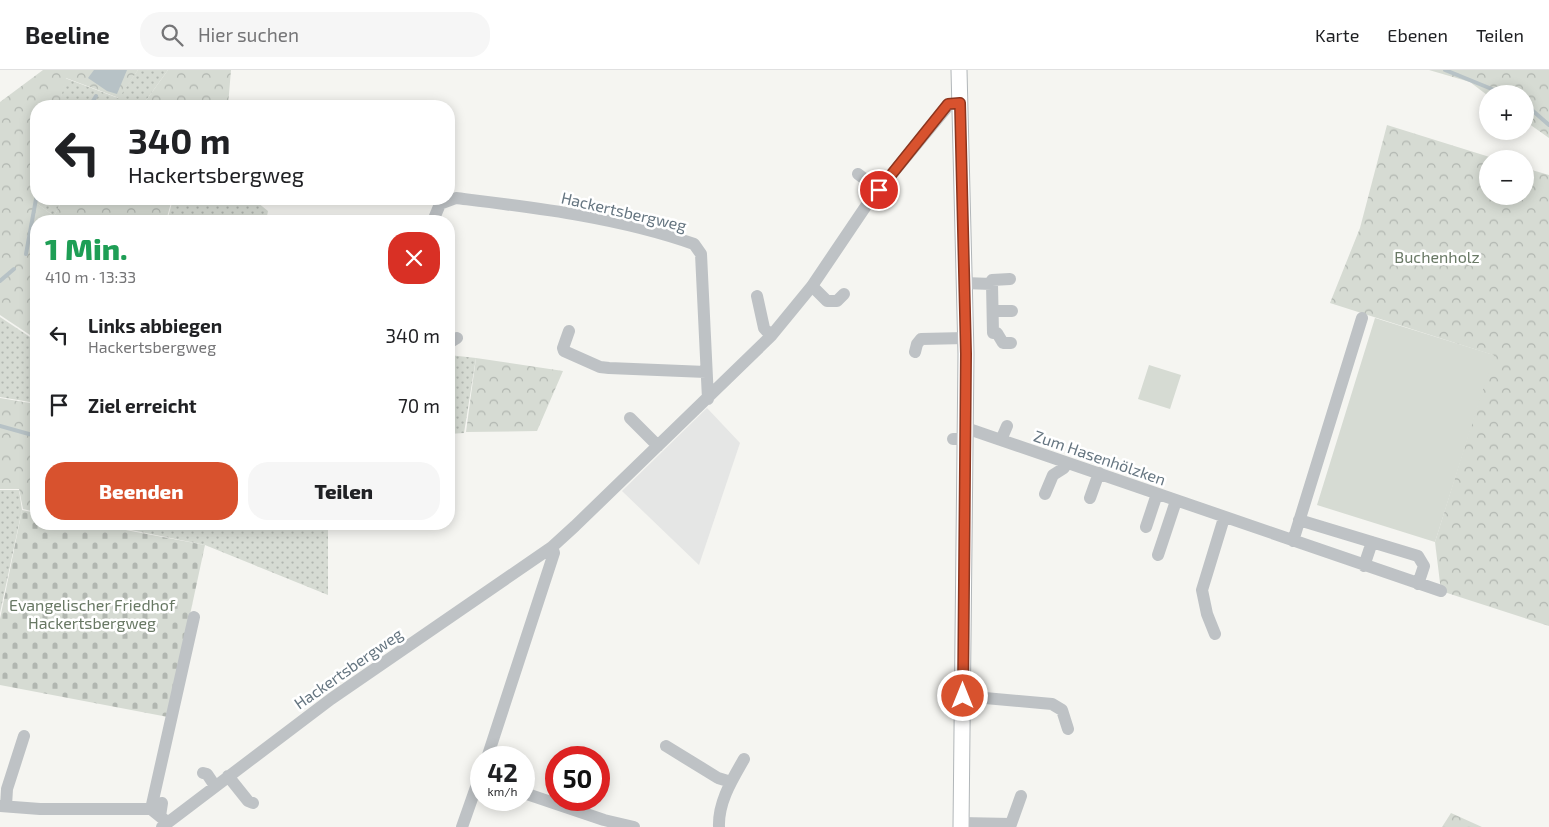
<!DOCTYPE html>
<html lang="de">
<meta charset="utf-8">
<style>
:root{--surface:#fff;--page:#f6f6f6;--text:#202124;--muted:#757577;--line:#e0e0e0;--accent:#d8522e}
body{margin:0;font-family:"Exo 2",sans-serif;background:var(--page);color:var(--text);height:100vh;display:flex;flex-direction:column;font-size:19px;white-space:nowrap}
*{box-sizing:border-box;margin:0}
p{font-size:16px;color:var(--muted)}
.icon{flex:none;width:28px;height:28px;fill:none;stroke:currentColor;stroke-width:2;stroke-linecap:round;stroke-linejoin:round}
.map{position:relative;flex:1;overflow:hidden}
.sheet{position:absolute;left:30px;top:145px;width:425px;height:315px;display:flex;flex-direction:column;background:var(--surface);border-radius:20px;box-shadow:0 2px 12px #0003}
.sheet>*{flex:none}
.hud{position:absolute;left:30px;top:30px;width:425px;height:105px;border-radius:20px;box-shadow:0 2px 12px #0003;background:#fff;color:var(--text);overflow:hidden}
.fabs{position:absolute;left:1479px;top:15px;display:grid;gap:10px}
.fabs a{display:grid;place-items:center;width:55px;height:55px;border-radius:50%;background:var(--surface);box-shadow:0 2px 12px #0003;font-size:25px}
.speed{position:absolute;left:470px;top:676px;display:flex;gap:10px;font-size:25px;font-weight:700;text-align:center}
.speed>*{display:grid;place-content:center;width:65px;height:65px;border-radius:50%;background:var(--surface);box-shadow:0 2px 12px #0003;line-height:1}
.speed small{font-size:12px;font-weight:400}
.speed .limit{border:8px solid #d22;background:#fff;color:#111}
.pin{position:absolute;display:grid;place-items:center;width:42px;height:42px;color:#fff;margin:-21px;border:2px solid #fff;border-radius:50%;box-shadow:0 1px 5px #0007}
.me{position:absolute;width:55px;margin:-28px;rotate:0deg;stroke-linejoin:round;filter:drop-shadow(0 0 4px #0008)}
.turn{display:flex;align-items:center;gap:18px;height:105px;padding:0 15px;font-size:22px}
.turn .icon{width:65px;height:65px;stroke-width:2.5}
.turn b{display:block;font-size:35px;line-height:42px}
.round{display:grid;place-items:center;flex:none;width:52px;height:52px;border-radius:20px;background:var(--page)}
.headline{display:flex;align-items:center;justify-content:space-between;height:85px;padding:0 15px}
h1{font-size:30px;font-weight:800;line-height:38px;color:#1e9e55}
.button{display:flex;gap:10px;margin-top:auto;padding:10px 15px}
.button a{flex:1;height:58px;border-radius:20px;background:var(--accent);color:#fff;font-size:20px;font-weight:800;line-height:58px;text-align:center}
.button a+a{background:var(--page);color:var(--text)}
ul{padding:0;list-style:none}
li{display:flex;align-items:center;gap:15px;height:70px;padding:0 15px}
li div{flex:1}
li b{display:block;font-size:19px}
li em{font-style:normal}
header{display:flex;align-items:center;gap:30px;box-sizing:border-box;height:70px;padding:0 25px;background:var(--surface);border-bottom:1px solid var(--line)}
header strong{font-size:24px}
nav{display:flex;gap:28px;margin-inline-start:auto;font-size:18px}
.search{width:350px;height:45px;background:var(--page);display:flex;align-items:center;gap:12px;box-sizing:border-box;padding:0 18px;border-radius:20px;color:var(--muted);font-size:19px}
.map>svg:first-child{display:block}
.built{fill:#e5e6e5}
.grass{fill:url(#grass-dots)}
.forest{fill:url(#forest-crowns)}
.cemetery{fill:url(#cemetery-stones)}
.park{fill:#d6dbd3}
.water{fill:#b7c2c6}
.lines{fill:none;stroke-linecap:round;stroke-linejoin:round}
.stream{stroke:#b7c2c6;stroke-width:4}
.major-casing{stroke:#b1b6b9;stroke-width:17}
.minor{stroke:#bec2c5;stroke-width:12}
.major{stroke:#fff;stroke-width:15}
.route-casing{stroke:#8c351e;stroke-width:12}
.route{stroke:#d8522e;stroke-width:9}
.labels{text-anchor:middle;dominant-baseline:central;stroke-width:5;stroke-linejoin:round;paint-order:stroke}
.street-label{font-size:16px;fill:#657580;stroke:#fff}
.park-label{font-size:16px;fill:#687864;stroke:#fff}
</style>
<header>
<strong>Beeline</strong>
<div class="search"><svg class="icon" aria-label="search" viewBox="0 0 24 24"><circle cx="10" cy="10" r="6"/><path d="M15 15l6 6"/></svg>Hier suchen</div>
<nav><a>Karte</a><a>Ebenen</a><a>Teilen</a></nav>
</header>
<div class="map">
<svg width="1549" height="757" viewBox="0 0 1549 757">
<defs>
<pattern id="grass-dots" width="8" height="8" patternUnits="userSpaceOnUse" patternTransform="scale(1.25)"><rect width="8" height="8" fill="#d6dbd3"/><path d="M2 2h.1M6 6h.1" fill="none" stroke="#b1b6b0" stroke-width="1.8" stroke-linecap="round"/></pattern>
<pattern id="forest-crowns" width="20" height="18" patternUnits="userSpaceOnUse" patternTransform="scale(1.25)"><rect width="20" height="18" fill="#d6dbd3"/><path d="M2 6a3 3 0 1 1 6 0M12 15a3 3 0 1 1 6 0" fill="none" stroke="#b1b6b0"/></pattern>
<pattern id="cemetery-stones" width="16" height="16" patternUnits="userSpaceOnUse" patternTransform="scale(1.25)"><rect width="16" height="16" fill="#d6dbd3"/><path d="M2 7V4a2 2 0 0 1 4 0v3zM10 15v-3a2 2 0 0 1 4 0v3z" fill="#b1b6b0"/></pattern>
</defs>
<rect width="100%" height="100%" fill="#f5f5f1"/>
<!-- built -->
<path class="built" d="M 707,338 L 740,373 L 699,495 L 622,421 Z"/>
<!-- grass -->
<path class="grass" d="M 138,0 L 168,0 L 142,36 L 59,36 L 65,8 L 118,28 Z
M 37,129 L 63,129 L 54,146 L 36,133 Z
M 173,129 L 253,129 L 268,141 L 266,151 L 167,151 Z
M 0,247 L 36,271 L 36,333 L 0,327 Z
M 449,285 L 476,288 L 464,363 L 449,364 Z
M 0,420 L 19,420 L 22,440 L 0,543 Z
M 124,454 L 328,454 L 328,525 L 205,475 L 121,458 Z"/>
<!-- forest -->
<path class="forest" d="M 43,0 L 138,0 L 119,28 L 66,8 L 59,36 L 36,36 L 36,133 L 54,146 L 63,129 L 172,129 L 166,151 L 36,151 L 36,269 L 0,245 L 0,32 Z
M 168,0 L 231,0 L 228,36 L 142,36 Z
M 1429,0 L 1549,0 L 1549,68 L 1525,51 L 1525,24 L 1487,25 L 1470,12 Z
M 1387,55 L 1496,89 L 1488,89 L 1488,126 L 1525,126 L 1525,98 L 1549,105 L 1549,556 L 1441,521 L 1435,472 L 1493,285 L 1330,233 L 1360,158 Z
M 476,288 L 563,301 L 537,361 L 466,362 Z
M 0,328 L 36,334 L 36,442 L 23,439 L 19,419 L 0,419 Z
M 1451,743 L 1482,757 L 1442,757 Z"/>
<!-- cemetery -->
<path class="cemetery" d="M 22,440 L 36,443 L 36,454 L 94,454 L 205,475 L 168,647 L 0,615 L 0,549 Z"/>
<!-- park -->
<path class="park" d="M 1375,248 L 1494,285 L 1435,472 L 1317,435 Z
M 1149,295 L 1181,305 L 1170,339 L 1138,329 Z"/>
<!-- water -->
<path class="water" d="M 94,0 L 127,0 L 117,24 L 107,21 L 88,8 Z"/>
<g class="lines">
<!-- stream -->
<path class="stream" d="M 1445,0 L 1504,24
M 1525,34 L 1549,55
M 90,36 L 96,26
M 26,184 L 36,129
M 0,211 L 14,199
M 0,356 L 36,366"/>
<!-- major casing -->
<g class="major-casing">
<path id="major" d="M 959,0 L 966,284 L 961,757"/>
</g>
<!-- minor -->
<path class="minor" d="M 858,104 L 879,120
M 433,151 L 440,134 L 456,128 C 537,138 617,147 694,174 L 701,184 L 708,329
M 964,213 L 992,214 L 993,263 L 997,263 L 1003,273 L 1011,273
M 992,214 L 992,210 L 1010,209
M 812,216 L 827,231 L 837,231 L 844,224
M 757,226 L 764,258 L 771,266
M 993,241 L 1012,241
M 569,261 L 563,278 L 564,281 L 600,297 L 609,298 L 706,302
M 449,273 L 457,268
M 915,282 L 917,274 L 921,269 L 965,268
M 630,348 L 658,376
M 966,358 L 1441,521
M 953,369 L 966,369
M 1001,370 L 1007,356
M 1045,424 L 1053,405 L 1064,398
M 1090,428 L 1099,403
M 1299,450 L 1418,486 L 1424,496 L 1418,514
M 1146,457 L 1157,424
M 1293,471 L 1362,248
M 1158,485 L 1176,431
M 1364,496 L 1372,472
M 1215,564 L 1207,544 L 1202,520 L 1224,448
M 963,626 L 1052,634 L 1062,640 L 1068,659
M 666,676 L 718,708 L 731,712
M 487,688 L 554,483 L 552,477
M 203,703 L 207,704 L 215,716
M 228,706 L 248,731 L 253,733
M 524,723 L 604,750 L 634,757
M 0,736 L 40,739 L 151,739 L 167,752
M 6,736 L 7,719 L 24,666
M 151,739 L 194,547
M 160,746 L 162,733
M 961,753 L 1011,754 L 1021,726
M 162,757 L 331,629 L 552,477 L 575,456 L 771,266 L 812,216 L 868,133 L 949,35 L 960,33
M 462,757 L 481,703
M 719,757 C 718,732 732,710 744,689"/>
<!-- major -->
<use href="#major" class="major"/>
</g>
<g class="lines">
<!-- route casing -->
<g class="route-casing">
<path id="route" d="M 879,120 L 948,34 L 960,33 L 966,284 L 963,626"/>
</g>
<!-- route -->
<use href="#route" class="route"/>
</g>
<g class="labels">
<!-- street labels -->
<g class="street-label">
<text transform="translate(624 141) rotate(13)">Hackertsbergweg</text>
<text transform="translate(1100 387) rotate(19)">Zum Hasenhölzken</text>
<text transform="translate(348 598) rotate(-35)">Hackertsbergweg</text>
</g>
<!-- park labels -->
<g class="park-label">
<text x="1437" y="186">Buchenholz</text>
<text x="92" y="534">Evangelischer Friedhof<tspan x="92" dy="18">Hackertsbergweg</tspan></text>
</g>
</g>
</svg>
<div class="fabs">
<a>+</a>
<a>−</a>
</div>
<div class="speed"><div>42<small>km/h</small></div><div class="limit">50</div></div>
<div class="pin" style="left:879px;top:120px;background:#d93025"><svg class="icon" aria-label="arrive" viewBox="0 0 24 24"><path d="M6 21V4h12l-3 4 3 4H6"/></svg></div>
<svg class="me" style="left:963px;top:626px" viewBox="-20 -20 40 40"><circle r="17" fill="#d8522e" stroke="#fff" stroke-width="3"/><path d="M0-11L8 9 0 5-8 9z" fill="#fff"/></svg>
<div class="hud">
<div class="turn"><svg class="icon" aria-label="left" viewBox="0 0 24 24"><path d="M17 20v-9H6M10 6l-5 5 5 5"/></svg><div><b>340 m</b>Hackertsbergweg</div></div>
</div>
<section class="sheet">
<div class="headline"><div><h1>1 Min.</h1><p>410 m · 13:33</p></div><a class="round" style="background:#d93025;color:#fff"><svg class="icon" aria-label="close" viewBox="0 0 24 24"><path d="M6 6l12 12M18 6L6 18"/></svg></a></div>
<ul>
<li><svg class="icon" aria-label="left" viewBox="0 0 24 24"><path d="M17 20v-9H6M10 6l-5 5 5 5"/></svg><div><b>Links abbiegen</b><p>Hackertsbergweg</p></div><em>340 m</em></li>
<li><svg class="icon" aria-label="arrive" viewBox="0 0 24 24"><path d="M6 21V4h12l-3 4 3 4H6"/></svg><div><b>Ziel erreicht</b></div><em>70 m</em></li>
</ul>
<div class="button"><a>Beenden</a><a>Teilen</a></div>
</section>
</div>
